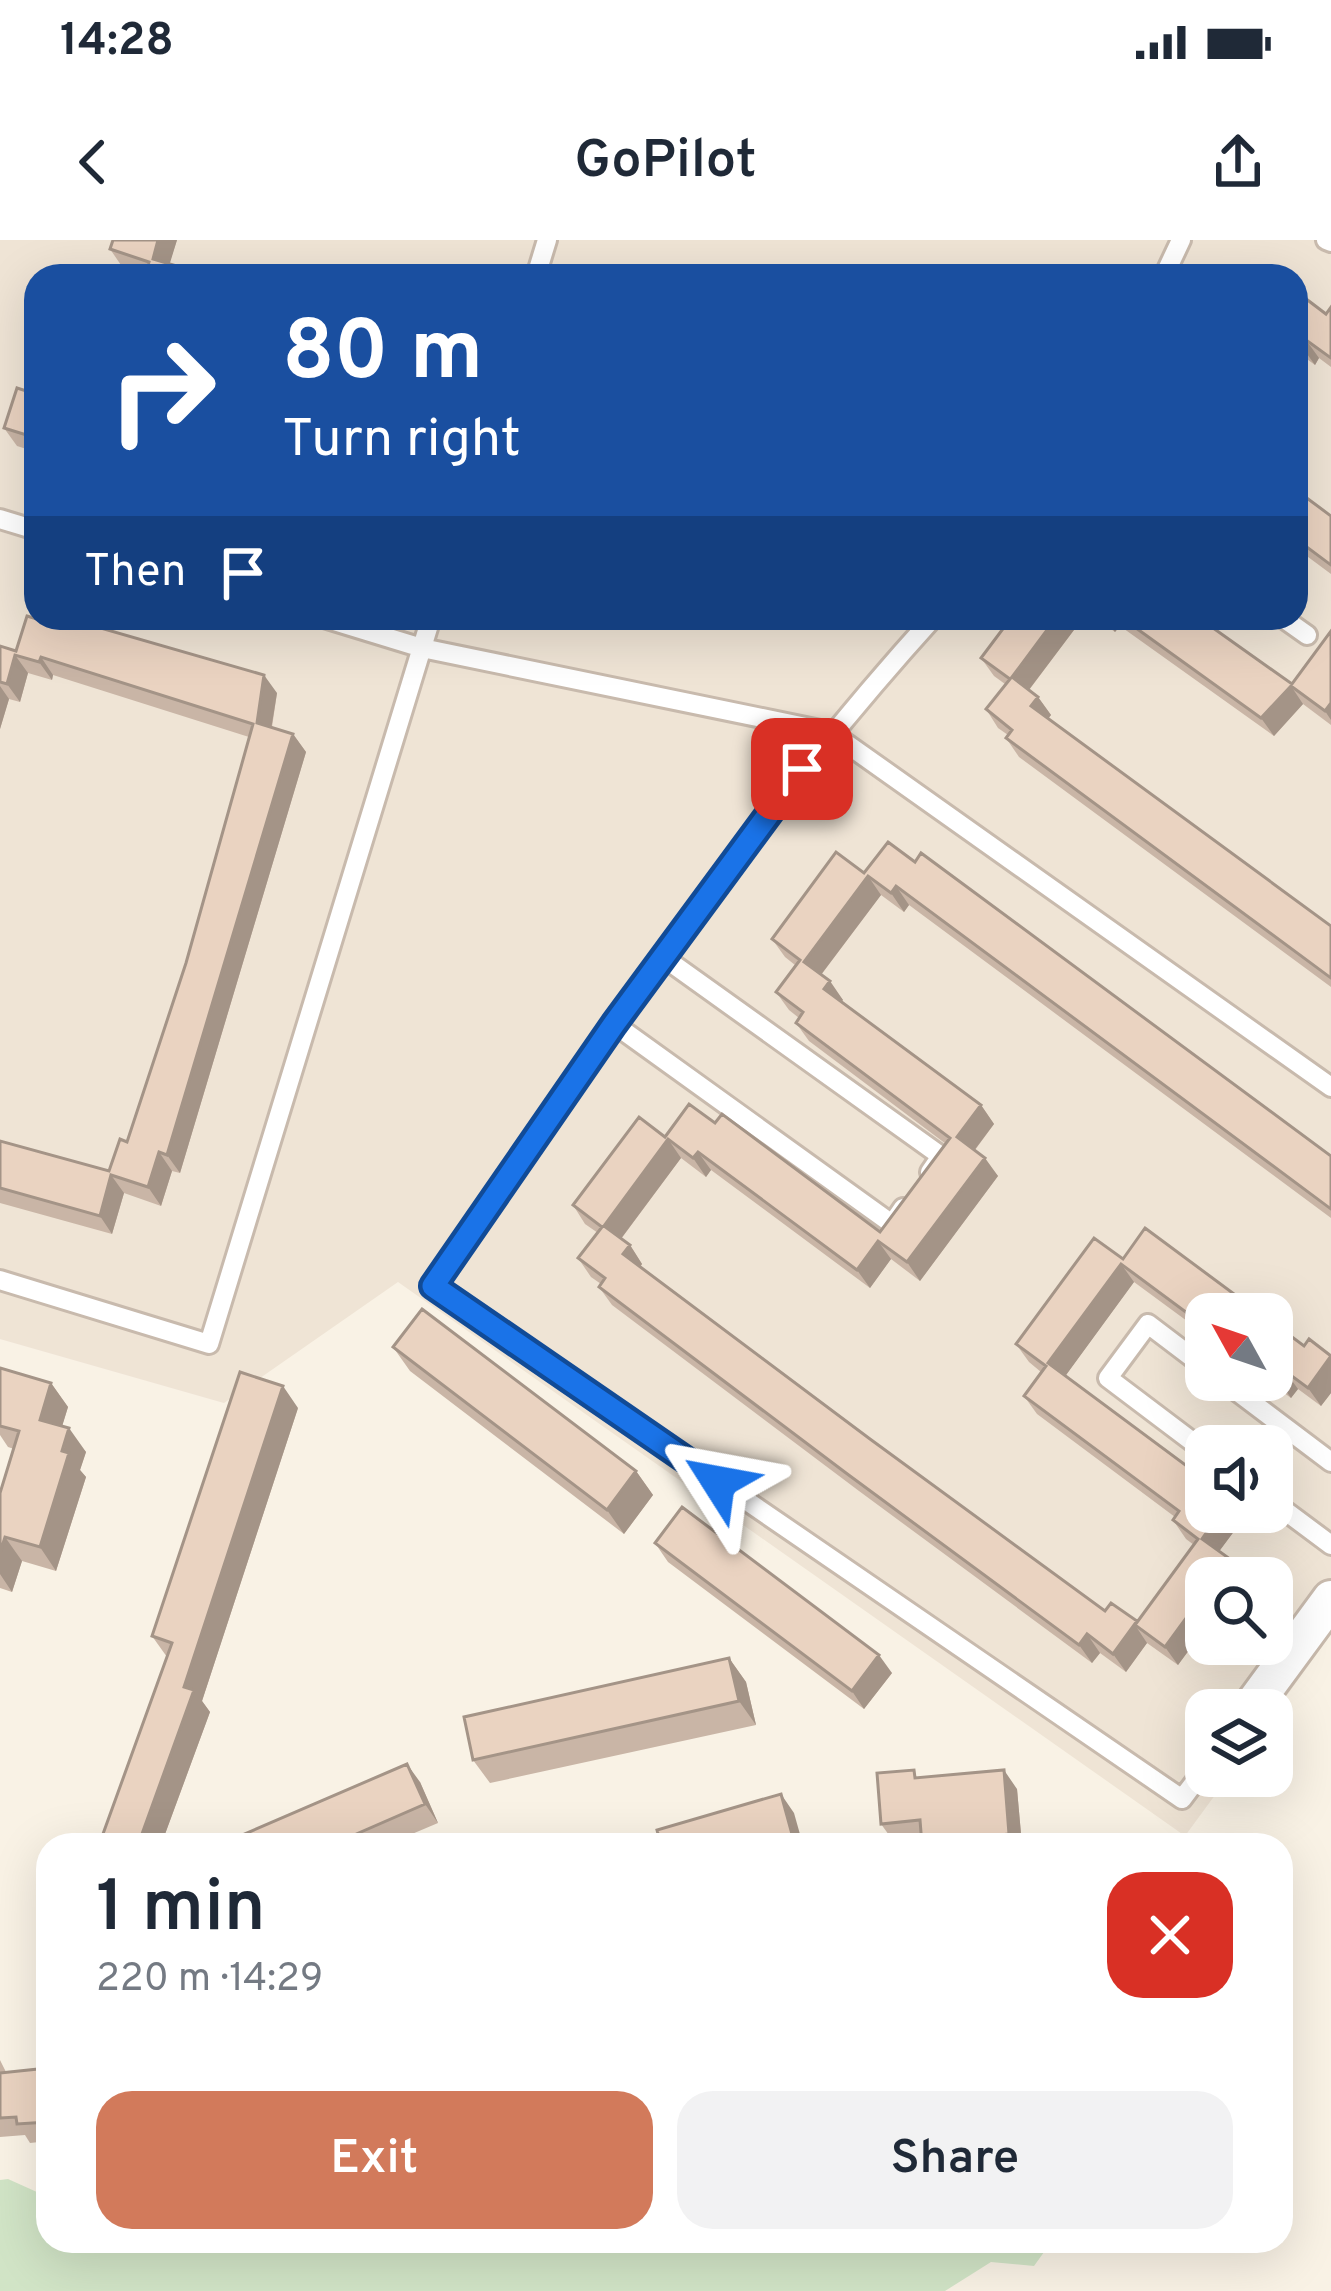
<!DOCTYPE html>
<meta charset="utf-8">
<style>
:root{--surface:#fff;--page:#f2f2f3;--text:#1f2937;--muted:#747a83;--accent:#d27a5b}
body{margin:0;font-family:Overpass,sans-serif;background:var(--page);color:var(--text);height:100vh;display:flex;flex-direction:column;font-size:45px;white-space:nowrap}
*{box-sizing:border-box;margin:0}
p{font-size:39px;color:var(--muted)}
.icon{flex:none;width:66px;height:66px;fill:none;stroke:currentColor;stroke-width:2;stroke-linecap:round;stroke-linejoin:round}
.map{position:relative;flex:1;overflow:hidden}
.drawer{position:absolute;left:36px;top:1593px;width:1257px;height:420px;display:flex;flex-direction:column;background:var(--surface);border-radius:36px;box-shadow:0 12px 48px #0002}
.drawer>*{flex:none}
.banner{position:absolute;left:24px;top:24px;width:1284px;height:366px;border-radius:36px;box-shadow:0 12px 48px #0002;background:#1a4fa0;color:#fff;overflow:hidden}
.needle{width:78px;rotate:310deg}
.buttons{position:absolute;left:1185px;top:1053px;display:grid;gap:24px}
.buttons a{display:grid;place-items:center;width:108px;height:108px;border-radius:24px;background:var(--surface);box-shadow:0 12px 48px #0002;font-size:60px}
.pin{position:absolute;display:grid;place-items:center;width:102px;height:102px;color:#fff;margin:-51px;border-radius:24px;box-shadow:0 6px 18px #0006}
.me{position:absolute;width:132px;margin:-66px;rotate:304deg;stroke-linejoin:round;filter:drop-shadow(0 0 9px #0008)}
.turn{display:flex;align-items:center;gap:42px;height:252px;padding:0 60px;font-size:54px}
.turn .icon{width:156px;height:156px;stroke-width:2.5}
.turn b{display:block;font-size:84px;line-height:102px}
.then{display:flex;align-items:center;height:114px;padding:0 60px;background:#0003;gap:24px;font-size:45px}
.round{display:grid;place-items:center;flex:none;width:126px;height:126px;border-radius:36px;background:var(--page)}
.headline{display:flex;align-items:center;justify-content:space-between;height:204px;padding:0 60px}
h1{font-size:72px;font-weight:600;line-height:90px}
.action{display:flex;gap:24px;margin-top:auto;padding:24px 60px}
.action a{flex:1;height:138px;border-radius:36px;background:var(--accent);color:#fff;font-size:48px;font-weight:600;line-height:138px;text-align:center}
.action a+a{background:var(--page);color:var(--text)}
.status{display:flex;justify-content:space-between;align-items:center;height:84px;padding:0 60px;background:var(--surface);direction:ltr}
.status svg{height:33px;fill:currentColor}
header{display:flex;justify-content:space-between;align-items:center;height:156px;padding:0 60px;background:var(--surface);font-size:54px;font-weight:600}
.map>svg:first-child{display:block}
.residential{fill:#efe4d5;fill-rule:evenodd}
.green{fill:#d1e4c6}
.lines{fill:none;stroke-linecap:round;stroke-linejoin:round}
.lane-casing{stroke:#c8baad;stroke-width:24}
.street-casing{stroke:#c8baad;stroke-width:42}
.lane{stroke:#fff;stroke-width:18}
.street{stroke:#fff;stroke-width:36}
.wall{fill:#c9b5a6}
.shaded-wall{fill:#a49487}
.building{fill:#ead3c1;stroke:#a49487;stroke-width:3}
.route-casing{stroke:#114b97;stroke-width:30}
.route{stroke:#1a73e8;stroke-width:21}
</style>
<div class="status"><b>14:28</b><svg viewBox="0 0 49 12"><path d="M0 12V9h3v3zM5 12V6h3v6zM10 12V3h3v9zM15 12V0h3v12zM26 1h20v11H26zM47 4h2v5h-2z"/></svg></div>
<header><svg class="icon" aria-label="back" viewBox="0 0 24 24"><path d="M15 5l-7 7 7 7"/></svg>GoPilot<svg class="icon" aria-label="share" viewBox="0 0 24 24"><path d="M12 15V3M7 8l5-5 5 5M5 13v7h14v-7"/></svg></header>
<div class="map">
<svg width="1331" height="2051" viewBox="0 0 1331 2051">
<rect width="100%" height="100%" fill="#f9f2e5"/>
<!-- residential -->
<path class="residential" d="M 0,0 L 1331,0 L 1331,1394 L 1272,1476 L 1272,1470 L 1206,1470 L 1206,1536 L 1229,1536 L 1185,1596 L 398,1042 L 224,1163 L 0,1099 ZM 36,36 L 1296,36 L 1296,378 L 36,378 ZM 1206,1074 L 1272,1074 L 1272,1140 L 1206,1140 ZM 1206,1206 L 1272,1206 L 1272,1272 L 1206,1272 ZM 1206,1338 L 1272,1338 L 1272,1404 L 1206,1404 Z"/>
<!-- green -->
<path class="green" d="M 8,1939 L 48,1957 L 48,2001 L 1052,2001 L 1034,2026 L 991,2022 L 945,2051 L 0,2051 L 0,1940 Z"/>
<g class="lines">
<!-- lane casing -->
<g class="lane-casing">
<path id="lane" d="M 1326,0 L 1331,2
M 536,36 L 547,0
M 1164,36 L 1181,0
M 0,279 L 36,290
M 324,378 L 422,408 L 830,492 L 1331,847
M 933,378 C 746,584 591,817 433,1046 L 1182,1559 L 1206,1527
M 1283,378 L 1307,395
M 663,717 L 941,916 L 930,932
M 614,784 L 892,984 L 903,968
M 0,1040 L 209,1104 L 431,378
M 1206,1128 L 1148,1084 L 1108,1138 L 1206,1212
M 1222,1140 L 1331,1222
M 1272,1261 L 1331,1305"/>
</g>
<!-- street casing -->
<g class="street-casing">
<path id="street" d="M 1256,1461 L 1331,1359"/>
</g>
<!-- lane -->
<use href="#lane" class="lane"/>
<!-- street -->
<use href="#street" class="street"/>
</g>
<!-- wall -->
<path class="wall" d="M 113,0 L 177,0 L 169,24 L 146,35 L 123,28 L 110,9 Z
M 1296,53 L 1326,74 L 1331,67 L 1331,127 L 1319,118 L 1315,125 L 1296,111 Z
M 36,154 L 36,212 L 17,206 L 4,188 Z
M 1296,250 L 1331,276 L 1331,334 L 1296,308 Z
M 1083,378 L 1029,450 L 1038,457 L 1051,475 L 1048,478 L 1331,686 L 1331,747 L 1019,517 L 1006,498 L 1008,495 L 998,488 L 986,469 L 1005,444 L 994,436 L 981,418 Z
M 1096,378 L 1199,378 L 1292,444 L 1331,391 L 1331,485 L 1303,464 L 1274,496 L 1120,386 L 1115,392 Z
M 0,406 L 16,411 L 277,453 L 272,487 L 293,494 L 306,512 L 180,933 L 172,931 L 161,966 L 124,953 L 112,994 L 0,963 L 0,901 L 109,931 L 127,902 L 186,723 L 249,497 L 53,435 L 52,440 L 28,433 L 20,462 L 9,459 L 0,489 Z
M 888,602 L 1331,916 L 1331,978 L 909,665 L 904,672 L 881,655 L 821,735 L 843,760 L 841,761 L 981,865 L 994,884 L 975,910 L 998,936 L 920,1041 L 891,1019 L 870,1048 L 711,930 L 706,937 L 681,918 L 621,999 L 630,1005 L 642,1024 L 640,1027 L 870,1199 L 1105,1371 L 1137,1382 L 1194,1305 L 1186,1299 L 1173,1280 L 1175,1277 L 1037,1174 L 1024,1156 L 1041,1132 L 1029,1122 L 1016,1104 L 1123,1019 L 1206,1074 L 1206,1095 L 1134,1042 L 1065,1136 L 1203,1238 L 1206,1242 L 1206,1272 L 1228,1272 L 1238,1286 L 1219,1311 L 1230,1319 L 1243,1337 L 1206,1338 L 1206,1387 L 1178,1425 L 1147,1403 L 1126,1432 L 1100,1413 L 1092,1423 L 859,1251 L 612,1065 L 599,1047 L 601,1044 L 591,1037 L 578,1018 L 598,993 L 585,984 L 573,965 L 665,897 L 715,883 L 880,992 L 946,904 L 809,801 L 796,783 L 799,778 L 789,770 L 776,752 L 795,725 L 785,717 L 772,699 L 864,633 Z
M 1272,1082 L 1304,1106 L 1331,1116 L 1331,1153 L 1321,1166 L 1298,1149 L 1291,1158 L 1267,1140 L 1272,1140 Z
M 393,1107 L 636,1231 L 653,1255 L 624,1294 L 410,1131 Z
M 0,1128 L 51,1143 L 68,1167 L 62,1186 L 86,1212 L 80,1230 L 86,1237 L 56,1331 L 22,1321 L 12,1352 L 0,1348 L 0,1253 L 14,1209 L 8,1207 L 0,1195 Z
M 298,1168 L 202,1461 L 210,1472 L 161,1605 L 99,1605 L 167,1417 L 152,1396 Z
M 655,1303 L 892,1433 L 864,1469 L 668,1322 Z
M 729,1418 L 746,1442 L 756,1485 L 490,1543 L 473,1520 Z
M 920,1538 L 1017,1549 L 1022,1605 L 922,1605 L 922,1599 L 894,1602 L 881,1584 Z
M 420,1542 L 438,1583 L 386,1605 L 219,1605 Z
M 0,1820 L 6,1832 L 48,1828 L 48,1901 L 30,1903 L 25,1895 L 0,1897 Z"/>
<!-- shaded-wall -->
<path class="shaded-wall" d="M 158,0 L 177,0 L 166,36 L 153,19 Z
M 1306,100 L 1319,118 L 1315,125 L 1302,107 Z
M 1056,378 L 1083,378 L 1025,455 L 1012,437 Z
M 1105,378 L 1114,378 L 1120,386 L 1115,392 Z
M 15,415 L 28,433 L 20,462 L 7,444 Z
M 41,417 L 53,435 L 52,440 L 39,422 Z
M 264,435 L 277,453 L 269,502 L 257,483 Z
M 0,446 L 9,459 L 0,489 Z
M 1291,446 L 1303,464 L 1274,496 L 1261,478 Z
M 1038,457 L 1051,475 L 1044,484 L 1031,466 Z
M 1331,463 L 1331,480 L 1325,471 Z
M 293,494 L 306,512 L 180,933 L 167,915 Z
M 868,636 L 881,655 L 817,740 L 804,722 Z
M 896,646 L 909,665 L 904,672 L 891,653 Z
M 830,741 L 843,760 L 837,767 L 824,749 Z
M 981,865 L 994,884 L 970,916 L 957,897 Z
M 668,899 L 681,918 L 617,1004 L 604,986 Z
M 159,912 L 172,931 L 161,966 L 148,947 Z
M 698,912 L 711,930 L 706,937 L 693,918 Z
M 985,918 L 998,936 L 920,1041 L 907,1022 Z
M 111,935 L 124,953 L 112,994 L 100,976 Z
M 878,1001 L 891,1019 L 870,1048 L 857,1030 Z
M 630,1005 L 642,1024 L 636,1032 L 623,1014 Z
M 1121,1024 L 1134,1042 L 1061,1142 L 1048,1123 Z
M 1331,1117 L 1331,1153 L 1321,1166 L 1308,1148 Z
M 1285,1131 L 1298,1149 L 1291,1158 L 1278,1139 Z
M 51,1143 L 68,1167 L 57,1203 L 40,1180 Z
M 283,1146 L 298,1168 L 202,1461 L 210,1472 L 161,1605 L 138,1605 L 184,1447 Z
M 69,1188 L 86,1212 L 80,1230 L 86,1237 L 56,1331 L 40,1307 Z
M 636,1231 L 653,1255 L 624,1294 L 607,1270 Z
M 1203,1238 L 1206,1242 L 1206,1260 L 1197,1246 Z
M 1221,1272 L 1228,1272 L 1238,1286 L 1215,1317 L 1202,1299 Z
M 5,1297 L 22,1321 L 12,1352 L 0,1334 L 0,1313 Z
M 1230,1319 L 1243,1337 L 1216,1338 Z
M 1206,1351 L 1206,1387 L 1178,1425 L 1165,1407 Z
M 1135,1385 L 1147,1403 L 1126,1432 L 1113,1414 Z
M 1087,1394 L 1100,1413 L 1092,1423 L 1079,1405 Z
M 879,1415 L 892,1433 L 864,1469 L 852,1451 Z
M 729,1418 L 746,1442 L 756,1485 L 739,1461 Z
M 407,1524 L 420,1542 L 438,1583 L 425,1564 Z
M 1004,1530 L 1017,1549 L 1022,1605 L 1017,1605 L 1009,1594 Z
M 781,1554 L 794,1573 L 803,1605 L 795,1605 Z"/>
<!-- building -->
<path class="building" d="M 113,0 L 158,0 L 153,19 L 210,36 L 145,36 L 149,22 L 110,9 Z
M 1297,52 L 1326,74 L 1331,67 L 1331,118 L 1306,100 L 1302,107 L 1296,102 Z
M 17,148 L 36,154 L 36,198 L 4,188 Z
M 1296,250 L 1331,276 L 1331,325 L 1296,299 Z
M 27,376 L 50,383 L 52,378 L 66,378 L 264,435 L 257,483 L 293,494 L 167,915 L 159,912 L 148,947 L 111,935 L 100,976 L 0,948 L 0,901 L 109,931 L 120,899 L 127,902 L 186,723 L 253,484 L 41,417 L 39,422 L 15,415 L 7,444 L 0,442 L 0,406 L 16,411 Z
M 1011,378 L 1056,378 L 1012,437 L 1038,457 L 1031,466 L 1331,686 L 1331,738 L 1006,498 L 1012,490 L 986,469 L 1010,439 L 981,418 Z
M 1122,378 L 1199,378 L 1292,444 L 1331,391 L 1331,463 L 1325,471 L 1291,446 L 1261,478 Z
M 888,602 L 915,622 L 921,613 L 1331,916 L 1331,969 L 896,646 L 891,653 L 868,636 L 804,722 L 830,741 L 824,749 L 981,865 L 957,897 L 985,918 L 907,1022 L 878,1001 L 857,1030 L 698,912 L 693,918 L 668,899 L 604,986 L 630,1005 L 623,1014 L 870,1199 L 1105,1371 L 1111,1363 L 1137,1381 L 1113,1414 L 1087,1394 L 1079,1405 L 846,1233 L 599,1047 L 605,1038 L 578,1018 L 602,987 L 573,965 L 639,877 L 665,897 L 689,864 L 715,883 L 722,874 L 880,992 L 950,898 L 796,783 L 803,772 L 776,752 L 800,720 L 772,699 L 836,612 L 864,633 Z
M 1145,988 L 1261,1074 L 1206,1074 L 1206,1087 L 1121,1024 L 1048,1123 L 1203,1238 L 1197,1246 L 1206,1253 L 1206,1272 L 1221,1272 L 1202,1299 L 1230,1319 L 1216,1338 L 1206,1338 L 1206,1351 L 1165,1407 L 1135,1385 L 1198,1299 L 1173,1280 L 1179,1271 L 1024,1156 L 1046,1126 L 1016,1104 L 1094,998 L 1123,1019 Z
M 422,1069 L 636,1231 L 607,1270 L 393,1107 Z
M 1272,1082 L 1304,1106 L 1309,1099 L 1331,1116 L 1308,1148 L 1285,1131 L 1278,1139 L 1272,1135 Z
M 0,1128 L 51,1143 L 40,1180 L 69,1188 L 62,1211 L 69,1213 L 40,1307 L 5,1297 L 0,1313 L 0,1253 L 19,1191 L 0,1186 Z
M 240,1132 L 283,1146 L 184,1447 L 194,1450 L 138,1605 L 99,1605 L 172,1403 L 152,1396 Z
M 682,1267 L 879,1415 L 852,1451 L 655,1303 Z
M 729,1418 L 739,1461 L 473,1520 L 464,1477 Z
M 407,1524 L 425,1564 L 331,1605 L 219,1605 Z
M 914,1530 L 915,1538 L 1004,1530 L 1009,1594 L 981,1597 L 982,1605 L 922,1605 L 920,1580 L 881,1584 L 877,1533 Z
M 781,1554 L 795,1605 L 661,1605 L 657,1590 Z
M 48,1828 L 48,1882 L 17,1884 L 16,1877 L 0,1878 L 0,1833 Z"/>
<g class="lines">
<!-- route casing -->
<g class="route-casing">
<path id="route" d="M 718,1242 L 433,1046 L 614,784 L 802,529"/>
</g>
<!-- route -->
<use href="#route" class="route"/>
</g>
</svg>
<div class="buttons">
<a><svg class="needle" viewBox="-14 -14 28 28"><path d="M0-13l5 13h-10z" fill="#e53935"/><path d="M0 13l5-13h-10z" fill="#747a83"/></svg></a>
<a><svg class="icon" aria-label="sound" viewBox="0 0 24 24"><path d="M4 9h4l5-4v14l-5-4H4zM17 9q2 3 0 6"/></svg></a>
<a><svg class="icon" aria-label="search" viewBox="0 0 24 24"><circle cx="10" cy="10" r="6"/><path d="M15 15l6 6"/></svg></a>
<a><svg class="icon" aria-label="layers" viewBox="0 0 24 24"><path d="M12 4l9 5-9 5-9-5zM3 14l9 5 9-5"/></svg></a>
</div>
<div class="pin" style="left:802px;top:529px;background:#d93025"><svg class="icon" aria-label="arrive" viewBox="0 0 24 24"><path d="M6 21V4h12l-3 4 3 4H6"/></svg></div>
<svg class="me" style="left:718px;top:1242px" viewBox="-20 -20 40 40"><path d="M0-17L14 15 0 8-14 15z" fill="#1a73e8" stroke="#fff" stroke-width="4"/></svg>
<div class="banner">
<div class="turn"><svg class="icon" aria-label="right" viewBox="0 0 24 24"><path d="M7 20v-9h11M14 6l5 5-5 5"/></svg><div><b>80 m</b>Turn right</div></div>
<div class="then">Then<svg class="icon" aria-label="arrive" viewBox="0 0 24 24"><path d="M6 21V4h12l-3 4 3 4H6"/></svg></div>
</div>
<section class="drawer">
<div class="headline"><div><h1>1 min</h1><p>220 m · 14:29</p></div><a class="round" style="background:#d93025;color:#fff"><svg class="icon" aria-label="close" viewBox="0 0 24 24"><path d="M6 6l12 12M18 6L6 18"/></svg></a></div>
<div class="action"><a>Exit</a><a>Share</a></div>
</section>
</div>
